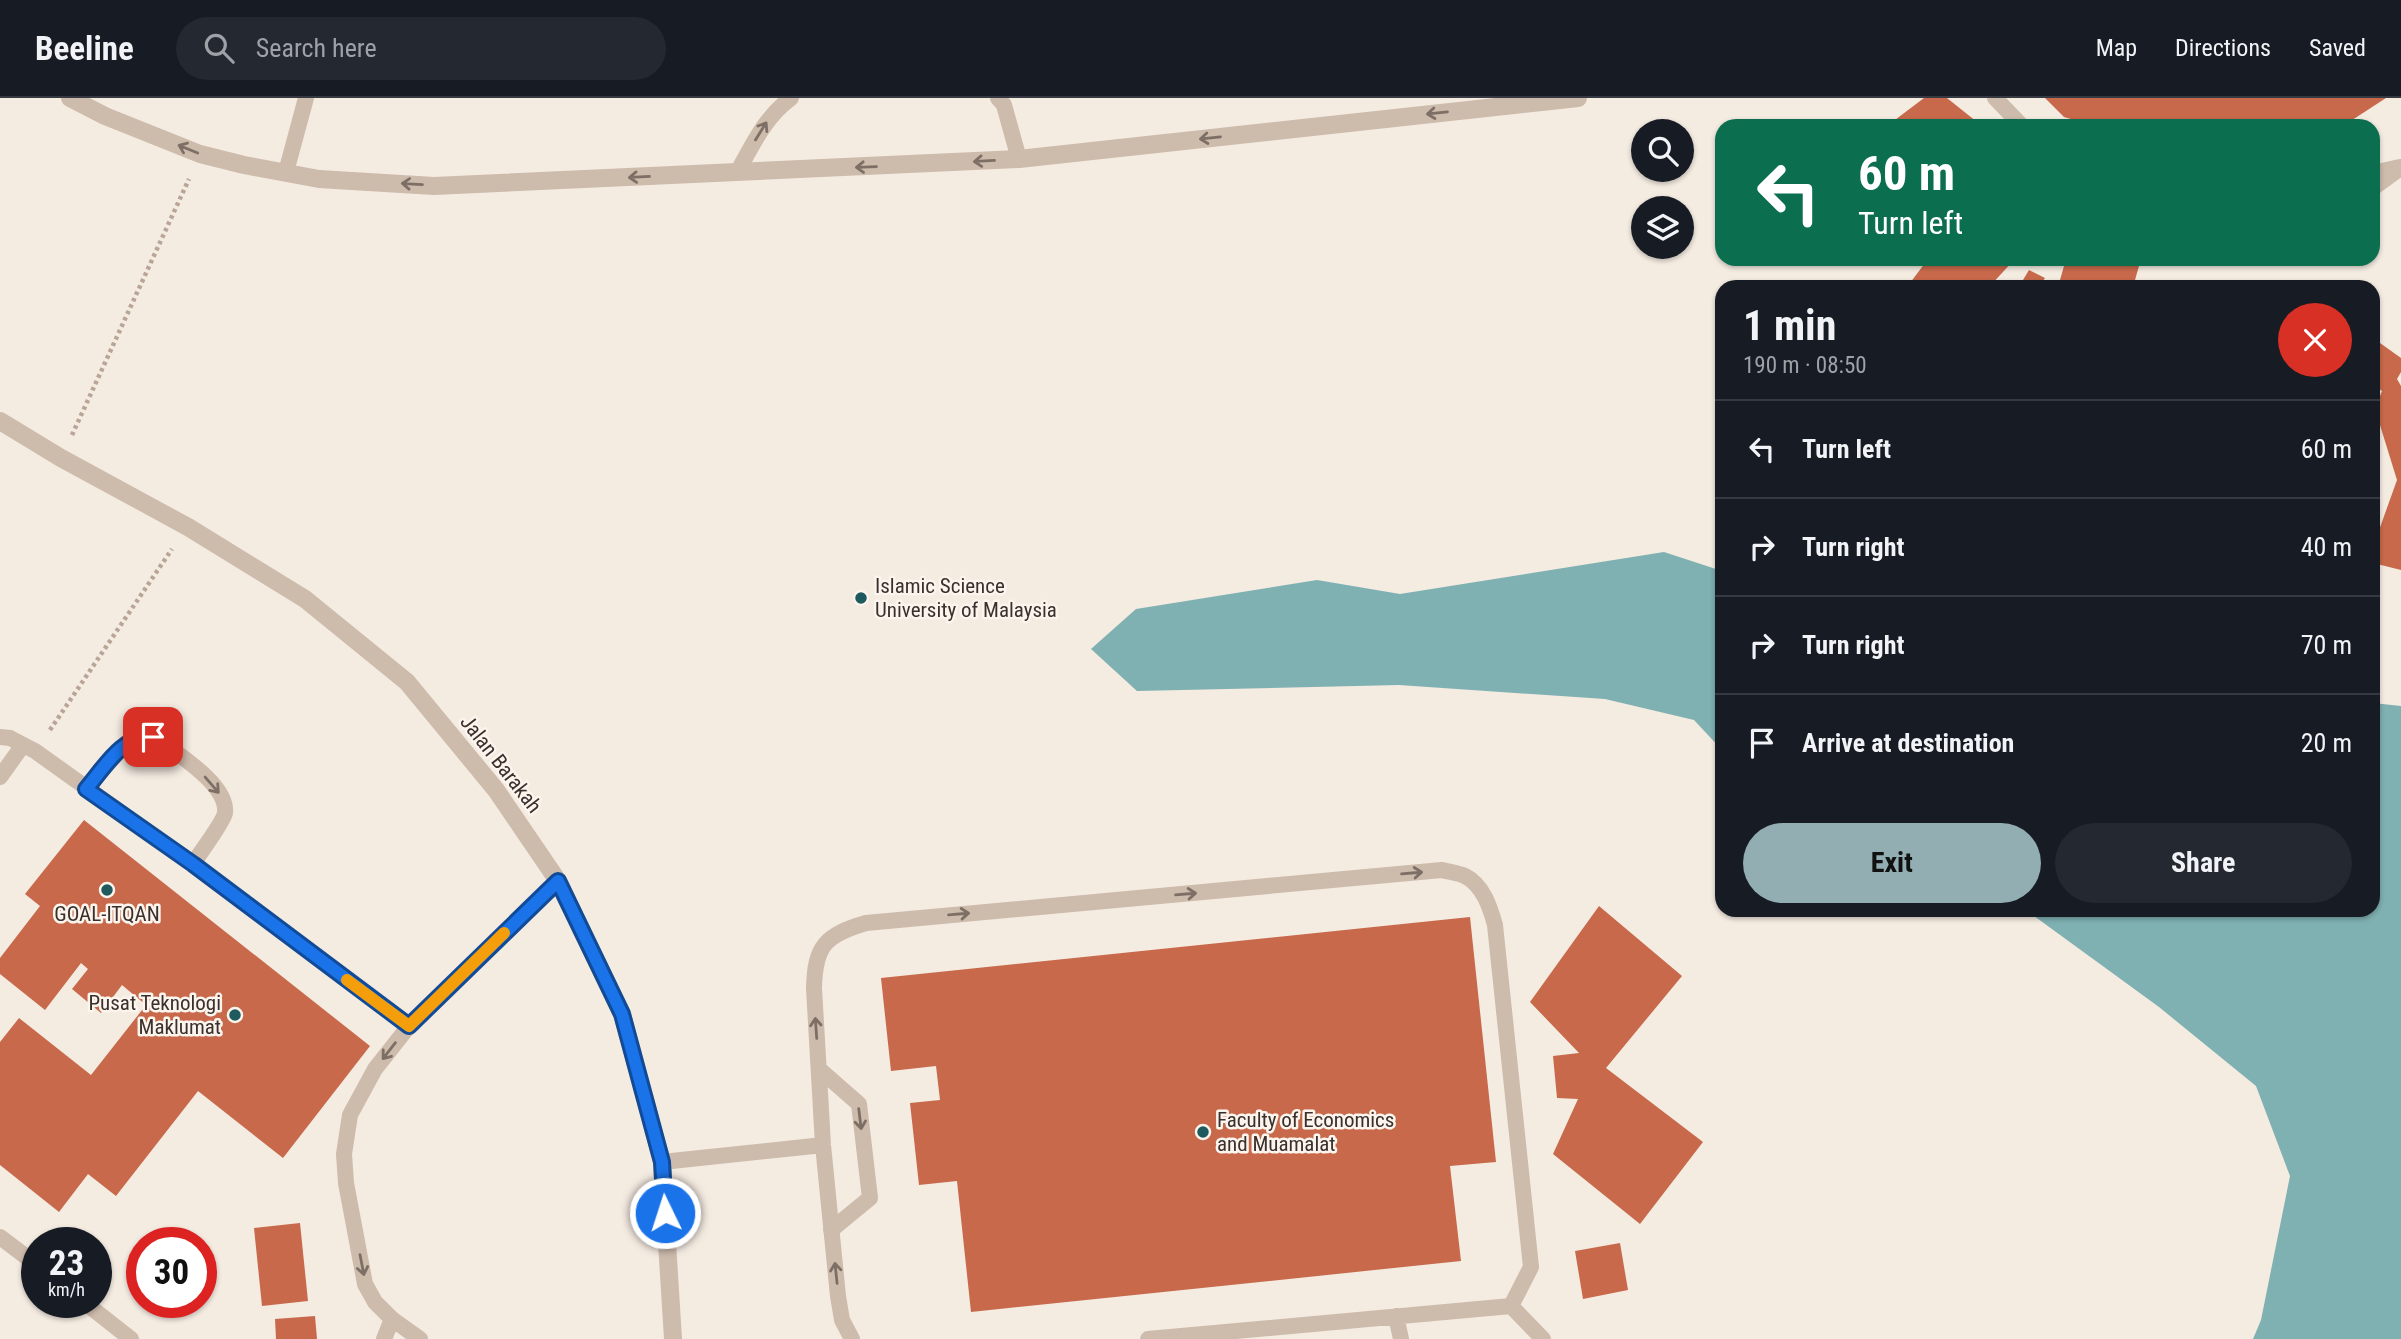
<!DOCTYPE html>
<meta charset="utf-8">
<style>
:root{--surface:#171b24;--page:#242831;--text:#f1f3f6;--muted:#9ea1a6;--line:#363941;--accent:#92aeb2}
body{margin:0;font-family:"Roboto Condensed",sans-serif;background:var(--page);color:var(--text);height:100vh;display:flex;flex-direction:column;font-size:26px;white-space:nowrap}
*{box-sizing:border-box;margin:0}
p{font-size:23px;color:var(--muted)}
.icon{flex:none;width:38px;height:38px;fill:none;stroke:currentColor;stroke-width:2;stroke-linecap:round;stroke-linejoin:round}
.map{position:relative;flex:1;overflow:hidden}
.panel{position:absolute;left:1715px;top:182px;width:665px;height:637px;display:flex;flex-direction:column;background:var(--surface);border-radius:21px;box-shadow:0 2px 5px #0004}
.panel>*{flex:none}
.banner{position:absolute;left:1715px;top:21px;width:665px;height:147px;border-radius:21px;box-shadow:0 2px 5px #0004;background:#0b6e4f;color:#fff;overflow:hidden}
.controls{position:absolute;left:1631px;top:21px;display:grid;gap:14px}
.controls a{display:grid;place-items:center;width:63px;height:63px;border-radius:50%;background:var(--surface);box-shadow:0 2px 5px #0004;font-size:35px}
.speed{position:absolute;left:21px;top:1129px;display:flex;gap:14px;font-size:35px;font-weight:700;text-align:center}
.speed>*{display:grid;place-content:center;width:91px;height:91px;border-radius:50%;background:var(--surface);box-shadow:0 2px 5px #0004;line-height:1}
.speed small{font-size:18px;font-weight:400}
.speed .limit{border:10px solid #d22;background:#fff;color:#111}
.pin{position:absolute;display:grid;place-items:center;width:60px;height:60px;color:#fff;margin:-30px;border-radius:14px;box-shadow:0 4px 10px #0006}
.me{position:absolute;width:77px;margin:-38px;rotate:356deg;stroke-linejoin:round;filter:drop-shadow(0 0 5px #0008)}
.turn{display:flex;align-items:center;gap:24px;height:147px;padding:0 28px;font-size:32px}
.turn .icon{width:91px;height:91px;stroke-width:2.5}
.turn b{display:block;font-size:49px;line-height:60px}
.round{display:grid;place-items:center;flex:none;width:74px;height:74px;border-radius:37px;background:var(--page)}
.headline{display:flex;align-items:center;justify-content:space-between;height:119px;padding:0 28px}
h1{font-size:42px;font-weight:700;line-height:52px}
.primary-button{display:flex;gap:14px;margin-top:auto;padding:14px 28px}
.primary-button a{flex:1;height:80px;border-radius:42px;background:var(--accent);color:#111;font-size:28px;font-weight:700;line-height:80px;text-align:center}
.primary-button a+a{background:var(--page);color:var(--text)}
ul{padding:0;list-style:none}
li{display:flex;align-items:center;gap:21px;height:98px;padding:0 28px;border-top:2px solid var(--line)}
li div{flex:1}
li b{display:block;font-size:26px}
li em{font-style:normal}
header{display:flex;align-items:center;gap:42px;box-sizing:border-box;height:98px;padding:0 35px;background:var(--surface);border-bottom:2px solid var(--line)}
header strong{font-size:33px}
nav{display:flex;gap:38px;margin-inline-start:auto;font-size:24px}
.search{width:490px;height:63px;background:var(--page);display:flex;align-items:center;gap:18px;box-sizing:border-box;padding:0 24px;border-radius:38px;color:var(--muted);font-size:26px}
.map>svg:first-child{display:block}
.water{fill:#7fb0b2}
.building{fill:#c8694b}
.lines{fill:none;stroke-linecap:round;stroke-linejoin:round}
.path{stroke:#b9a596;stroke-width:4.5;stroke-dasharray:3.5 3.5;stroke-linecap:butt}
.lane{stroke:#cdbbac;stroke-width:16}
.street{stroke:#cdbbac;stroke-width:18}
.oneway{stroke:#7d6f65}
.route-casing{stroke:#114b97;stroke-width:18}
.route{stroke:#1a73e8;stroke-width:12}
.slow{stroke:#f59e0b;stroke-width:12}
.poi-dot{fill:#1f5a5e;stroke:#fbf5ee;stroke-width:2.5}
.labels{text-anchor:middle;dominant-baseline:central;stroke-width:5;stroke-linejoin:round;paint-order:stroke}
.poi-label{font-size:21px;fill:#3b302b;stroke:#fbf5ee;text-anchor:start}
.street-label{font-size:21px;fill:#3b302b;stroke:#fbf5ee}
</style>
<header>
<strong>Beeline</strong>
<div class="search"><svg class="icon" aria-label="search" viewBox="0 0 24 24"><circle cx="10" cy="10" r="6"/><path d="M15 15l6 6"/></svg>Search here</div>
<nav><a>Map</a><a>Directions</a><a>Saved</a></nav>
</header>
<div class="map">
<svg width="2401" height="1241" viewBox="0 0 2401 1241">
<rect width="100%" height="100%" fill="#f4ebe1"/>
<!-- water -->
<path class="water" d="M 1664,454 L 1722,473 L 1722,652 L 1694,622 L 1605,601 L 1399,587 L 1137,593 L 1091,551 L 1136,511 L 1317,482 L 1400,496 Z
M 2373,605 L 2401,608 L 2401,1241 L 2253,1241 L 2261,1222 L 2290,1078 L 2256,988 L 2159,909 L 2026,812 L 2373,812 Z"/>
<!-- building -->
<path class="building" d="M 1924,0 L 1947,0 L 1982,28 L 1887,28 Z
M 2045,0 L 2386,0 L 2343,28 L 2094,28 L 2064,19 Z
M 1928,161 L 2015,161 L 1989,189 L 1907,189 Z
M 2052,161 L 2141,161 L 2133,189 L 2058,189 L 2064,168 Z
M 2029,172 L 2045,180 L 2039,189 L 2020,187 Z
M 2380,245 L 2401,260 L 2401,274 L 2397,281 L 2401,288 L 2401,472 L 2373,465 L 2373,449 L 2397,382 L 2375,311 L 2382,293 L 2373,286 L 2373,255 Z
M 84,722 L 370,948 L 283,1060 L 198,993 L 116,1098 L 88,1076 L 59,1114 L 0,1067 L 0,944 L 19,920 L 91,977 L 146,907 L 122,887 L 101,915 L 72,891 L 88,871 L 81,865 L 45,912 L 0,876 L 0,860 L 40,808 L 25,796 Z
M 1599,808 L 1682,878 L 1606,970 L 1703,1044 L 1640,1126 L 1553,1056 L 1578,1001 L 1557,1000 L 1553,958 L 1579,955 L 1530,904 Z
M 1470,819 L 1496,1064 L 1450,1068 L 1461,1163 L 971,1214 L 957,1083 L 919,1087 L 910,1005 L 940,1002 L 936,968 L 891,973 L 881,880 Z
M 300,1125 L 308,1203 L 262,1208 L 254,1130 Z
M 1620,1145 L 1628,1192 L 1583,1201 L 1575,1153 Z
M 315,1218 L 317,1241 L 276,1241 L 275,1221 Z"/>
<g class="lines">
<!-- path -->
<path class="path" d="M 72,337 L 189,81
M 50,632 L 172,451"/>
<!-- lane -->
<path class="lane" d="M 998,0 L 1004,7 L 1019,61
M 1995,0 L 2022,28
M 738,73 C 753,46 765,19 791,0
M 286,74 L 306,0
M 2373,90 L 2399,71
M 0,639 L 10,640 L 35,653 L 193,766 L 409,928
M 0,679 L 23,647
M 86,691 L 126,645 C 138,637 148,636 161,643 C 181,659 228,687 225,715 C 223,725 199,756 193,766
M 819,971 L 859,1006 L 870,1100 L 831,1132
M 662,1064 L 823,1047
M 0,1139 L 37,1167
M 84,1204 L 131,1241
M 1511,1208 L 1543,1241
M 1396,1218 L 1401,1241
M 392,1221 L 420,1241
M 384,1241 L 392,1221 L 375,1204 L 365,1186 L 346,1085 L 344,1056 L 350,1017 L 375,971 L 409,928 L 558,783
M 852,1241 L 842,1222 L 838,1198 L 823,1047 L 814,890 C 815,848 825,837 866,825 L 1442,772 C 1449,774 1459,775 1465,778 C 1483,787 1490,809 1495,827 L 1531,1169 L 1511,1208 L 1148,1241"/>
<!-- street -->
<path class="street" d="M 70,0 L 105,18 L 200,56 L 244,67 L 319,81 L 434,88 L 1019,61 L 1578,0
M 2373,76 L 2400,70
M 0,323 L 61,360 L 188,429 L 305,501 L 407,584 L 496,692 L 558,783 L 622,916 L 662,1064 L 673,1241"/>
</g>
<!-- one-way arrows -->
<defs><path id="oneway-shaft" d="M-6 0H5M1.5-3L5.5 0L1.5 3" fill="none" stroke-width="1.6" stroke-linecap="round" stroke-linejoin="round" transform="scale(1.75)"/></defs>
<g class="oneway">
<use href="#oneway-shaft" transform="translate(1437 15) rotate(174)"/>
<use href="#oneway-shaft" transform="translate(761 33) rotate(-58)"/>
<use href="#oneway-shaft" transform="translate(1210 40) rotate(174)"/>
<use href="#oneway-shaft" transform="translate(188 51) rotate(-158)"/>
<use href="#oneway-shaft" transform="translate(984 63) rotate(177)"/>
<use href="#oneway-shaft" transform="translate(866 69) rotate(178)"/>
<use href="#oneway-shaft" transform="translate(639 79) rotate(177)"/>
<use href="#oneway-shaft" transform="translate(412 86) rotate(-177)"/>
<use href="#oneway-shaft" transform="translate(212 687) rotate(49)"/>
<use href="#oneway-shaft" transform="translate(1412 775) rotate(-5)"/>
<use href="#oneway-shaft" transform="translate(1186 796) rotate(-5)"/>
<use href="#oneway-shaft" transform="translate(959 816) rotate(-5)"/>
<use href="#oneway-shaft" transform="translate(816 930) rotate(-94)"/>
<use href="#oneway-shaft" transform="translate(389 953) rotate(128)"/>
<use href="#oneway-shaft" transform="translate(860 1021) rotate(83)"/>
<use href="#oneway-shaft" transform="translate(362 1167) rotate(79)"/>
<use href="#oneway-shaft" transform="translate(836 1175) rotate(-96)"/>
</g>
<g class="lines">
<!-- route casing -->
<g class="route-casing">
<path id="route" d="M 153,639 C 123,636 104,670 86,691 L 193,766 L 409,928 L 558,783 L 622,916 L 662,1064 L 665,1115"/>
</g>
<!-- route -->
<use href="#route" class="route"/>
<!-- slow -->
<path class="slow" d="M 347,882 L 409,928 L 504,835"/>
</g>
<!-- markers -->
<g class="poi-dot">
<circle cx="861" cy="500" r="7"/>
<circle cx="107" cy="792" r="7"/>
<circle cx="235" cy="917" r="7"/>
<circle cx="1203" cy="1034" r="7"/>
</g>
<g class="labels">
<!-- poi labels -->
<g class="poi-label">
<text x="875" y="488">Islamic Science<tspan x="875" dy="24">University of Malaysia</tspan></text>
<text x="107" y="816" text-anchor="middle">GOAL-ITQAN</text>
<text x="221" y="905" text-anchor="end">Pusat Teknologi<tspan x="221" dy="24">Maklumat</tspan></text>
<text x="1217" y="1022">Faculty of Economics<tspan x="1217" dy="24">and Muamalat</tspan></text>
</g>
<!-- street labels -->
<g class="street-label">
<text transform="translate(501 666) rotate(52)">Jalan Barakah</text>
</g>
</g>
</svg>
<div class="controls">
<a><svg class="icon" aria-label="search" viewBox="0 0 24 24"><circle cx="10" cy="10" r="6"/><path d="M15 15l6 6"/></svg></a>
<a><svg class="icon" aria-label="layers" viewBox="0 0 24 24"><path d="M12 4l9 5-9 5-9-5zM3 14l9 5 9-5"/></svg></a>
</div>
<div class="speed"><div>23<small>km/h</small></div><div class="limit">30</div></div>
<div class="pin" style="left:153px;top:639px;background:#d93025"><svg class="icon" aria-label="arrive" viewBox="0 0 24 24"><path d="M6 21V4h12l-3 4 3 4H6"/></svg></div>
<svg class="me" style="left:665px;top:1115px" viewBox="-20 -20 40 40"><circle r="17" fill="#1a73e8" stroke="#fff" stroke-width="3"/><path d="M0-11L8 9 0 5-8 9z" fill="#fff"/></svg>
<div class="banner">
<div class="turn"><svg class="icon" aria-label="left" viewBox="0 0 24 24"><path d="M17 20v-9H6M10 6l-5 5 5 5"/></svg><div><b>60 m</b>Turn left</div></div>
</div>
<section class="panel">
<div class="headline"><div><h1>1 min</h1><p>190 m · 08:50</p></div><a class="round" style="background:#d93025;color:#fff"><svg class="icon" aria-label="close" viewBox="0 0 24 24"><path d="M6 6l12 12M18 6L6 18"/></svg></a></div>
<ul>
<li><svg class="icon" aria-label="left" viewBox="0 0 24 24"><path d="M17 20v-9H6M10 6l-5 5 5 5"/></svg><div><b>Turn left</b></div><em>60 m</em></li>
<li><svg class="icon" aria-label="right" viewBox="0 0 24 24"><path d="M7 20v-9h11M14 6l5 5-5 5"/></svg><div><b>Turn right</b></div><em>40 m</em></li>
<li><svg class="icon" aria-label="right" viewBox="0 0 24 24"><path d="M7 20v-9h11M14 6l5 5-5 5"/></svg><div><b>Turn right</b></div><em>70 m</em></li>
<li><svg class="icon" aria-label="arrive" viewBox="0 0 24 24"><path d="M6 21V4h12l-3 4 3 4H6"/></svg><div><b>Arrive at destination</b></div><em>20 m</em></li>
</ul>
<div class="primary-button"><a>Exit</a><a>Share</a></div>
</section>
</div>
